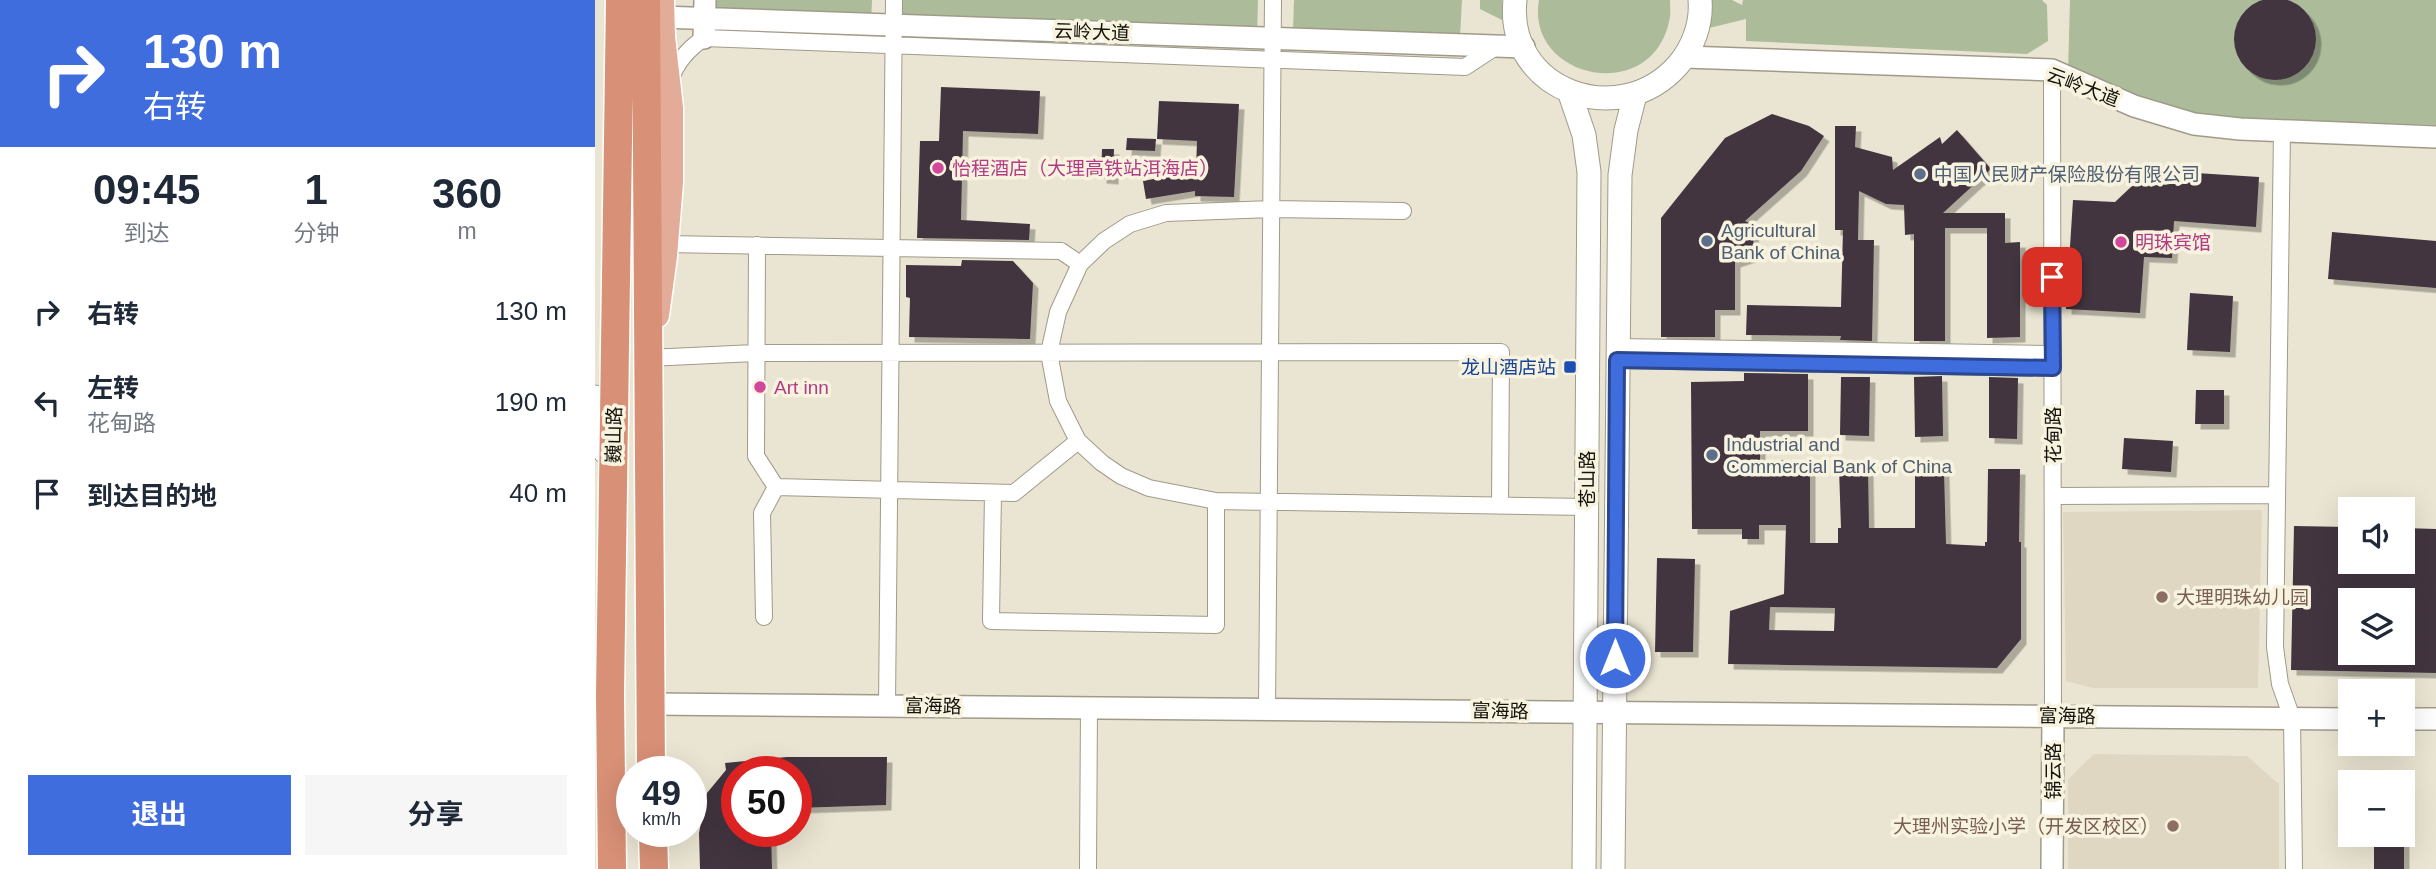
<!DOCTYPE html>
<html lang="zh">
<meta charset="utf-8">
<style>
:root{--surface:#fff;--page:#f6f6f7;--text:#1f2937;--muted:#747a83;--accent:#406dde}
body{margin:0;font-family:Helvetica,"Noto Sans SC",sans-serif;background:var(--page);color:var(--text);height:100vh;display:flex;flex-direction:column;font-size:26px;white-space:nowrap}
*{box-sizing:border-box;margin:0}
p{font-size:23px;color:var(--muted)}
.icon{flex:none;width:38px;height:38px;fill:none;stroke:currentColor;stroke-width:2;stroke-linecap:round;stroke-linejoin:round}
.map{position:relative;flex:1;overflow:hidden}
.sheet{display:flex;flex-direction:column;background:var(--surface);width:595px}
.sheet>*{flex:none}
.banner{background:#406dde;color:#fff;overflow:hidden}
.tools{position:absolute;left:1743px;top:497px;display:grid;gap:14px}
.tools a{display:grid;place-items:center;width:77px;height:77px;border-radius:0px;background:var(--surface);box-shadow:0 7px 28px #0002;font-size:35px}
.speed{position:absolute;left:21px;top:756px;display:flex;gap:14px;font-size:35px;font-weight:700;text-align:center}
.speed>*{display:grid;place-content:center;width:91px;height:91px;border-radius:50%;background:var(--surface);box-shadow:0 7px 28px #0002;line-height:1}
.speed small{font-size:18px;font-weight:400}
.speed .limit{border:10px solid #d22;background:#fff;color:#111}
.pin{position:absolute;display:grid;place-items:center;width:60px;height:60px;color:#fff;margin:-30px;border-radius:14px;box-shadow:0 4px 10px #0006}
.me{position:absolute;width:77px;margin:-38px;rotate:0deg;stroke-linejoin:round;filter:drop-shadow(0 0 5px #0008)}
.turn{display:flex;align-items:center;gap:24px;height:147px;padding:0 28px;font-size:32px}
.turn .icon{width:91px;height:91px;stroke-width:2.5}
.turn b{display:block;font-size:49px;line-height:60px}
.eta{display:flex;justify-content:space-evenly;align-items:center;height:119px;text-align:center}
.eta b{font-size:42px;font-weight:700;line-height:49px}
.cta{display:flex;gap:14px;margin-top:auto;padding:14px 28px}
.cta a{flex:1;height:80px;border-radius:0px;background:var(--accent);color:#fff;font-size:28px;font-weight:700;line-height:80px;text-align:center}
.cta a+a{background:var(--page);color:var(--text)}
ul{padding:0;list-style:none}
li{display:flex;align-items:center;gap:21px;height:91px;padding:0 28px}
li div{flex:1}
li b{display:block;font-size:26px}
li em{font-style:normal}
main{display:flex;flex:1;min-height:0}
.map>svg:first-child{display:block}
.education{fill:#e0d7c2}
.green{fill:#acbc9a}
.building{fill:#423540;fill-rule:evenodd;filter:url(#shadow)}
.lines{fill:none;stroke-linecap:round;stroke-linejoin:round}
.minor-casing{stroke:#a09b89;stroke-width:18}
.tertiary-casing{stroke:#a09b89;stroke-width:24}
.secondary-casing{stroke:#a09b89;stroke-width:25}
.primary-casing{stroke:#fff;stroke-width:29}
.trunk-casing{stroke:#fff;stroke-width:31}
.minor{stroke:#fff;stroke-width:16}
.tertiary{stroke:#fff;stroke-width:21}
.secondary{stroke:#fff;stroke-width:23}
.primary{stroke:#e2ac98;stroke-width:26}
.trunk{stroke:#d89076;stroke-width:28}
.route-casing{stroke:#2a4790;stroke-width:18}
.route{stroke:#406dde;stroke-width:12}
.hotel-dot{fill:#d1479c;stroke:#f8f3df;stroke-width:2.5}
.service-dot{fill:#5c6f8a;stroke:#f8f3df;stroke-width:2.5}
.transit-dot{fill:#1a4fb4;stroke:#f8f3df;stroke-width:2.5}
.education-dot{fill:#8d6e63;stroke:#f8f3df;stroke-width:2.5}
.labels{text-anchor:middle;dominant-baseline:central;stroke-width:7;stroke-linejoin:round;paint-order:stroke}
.street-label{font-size:19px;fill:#13120b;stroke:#f8f3df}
.hotel-label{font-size:19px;fill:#b23c85;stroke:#f8f3df;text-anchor:start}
.service-label{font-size:19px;fill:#4e5e75;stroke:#f8f3df;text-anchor:start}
.transit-label{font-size:19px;fill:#164399;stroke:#f8f3df;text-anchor:end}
.education-label{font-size:19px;fill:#785e54;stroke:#f8f3df;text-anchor:start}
</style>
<main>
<section class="sheet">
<div class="banner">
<div class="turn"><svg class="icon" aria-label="right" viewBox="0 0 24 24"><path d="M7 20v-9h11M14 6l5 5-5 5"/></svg><div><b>130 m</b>右转</div></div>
</div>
<div class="eta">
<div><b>09:45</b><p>到达</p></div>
<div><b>1</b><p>分钟</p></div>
<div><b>360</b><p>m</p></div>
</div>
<ul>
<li><svg class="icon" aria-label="right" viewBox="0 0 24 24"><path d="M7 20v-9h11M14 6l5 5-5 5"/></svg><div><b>右转</b></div><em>130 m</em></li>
<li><svg class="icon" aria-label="left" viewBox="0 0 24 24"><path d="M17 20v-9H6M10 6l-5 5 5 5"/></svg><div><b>左转</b><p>花甸路</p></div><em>190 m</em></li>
<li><svg class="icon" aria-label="arrive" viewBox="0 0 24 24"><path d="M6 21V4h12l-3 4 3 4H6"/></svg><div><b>到达目的地</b></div><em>40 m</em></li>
</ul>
<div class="cta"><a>退出</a><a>分享</a></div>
</section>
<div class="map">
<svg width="1841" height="869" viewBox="0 0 1841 869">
<defs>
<filter id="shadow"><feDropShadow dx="5.5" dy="5.5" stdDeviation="0" flood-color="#0004"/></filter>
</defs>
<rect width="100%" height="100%" fill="#eae5d2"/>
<!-- education -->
<path class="education" d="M 1667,510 L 1663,688 L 1498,688 L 1471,681 L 1468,512 Z
M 1499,754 L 1652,756 L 1684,784 L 1684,869 L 1473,869 L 1473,779 Z"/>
<!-- green -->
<path class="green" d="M 118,0 L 277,0 L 276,23 L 117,16 Z
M 307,0 L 663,0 L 662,38 L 306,22 Z
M 699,0 L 867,0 L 865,37 L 698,31 Z
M 885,0 L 907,0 L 907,20 L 885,9 Z
M 944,0 L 1075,0 C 1075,7 1076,15 1074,22 C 1055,106 930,78 944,0 Z
M 1110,0 L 1137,0 L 1147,5 L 1148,0 L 1447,0 L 1452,5 L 1453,41 L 1432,54 L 1151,41 L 1151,19 L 1110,29 Z
M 1475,0 L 1841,0 L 1841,125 L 1613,117 L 1584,111 L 1473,72 Z"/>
<!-- building -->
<path class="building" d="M1639 39a41 41 0 1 1 82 0a41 41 0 1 1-82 0Z
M 346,87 L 445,91 L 443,134 L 368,131 L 366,220 L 435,224 L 434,240 L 322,238 L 325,141 L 344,141 Z
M 564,101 L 644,104 L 639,197 L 600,196 L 600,191 L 551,199 L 548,181 L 601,171 L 602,141 L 562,139 Z
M 1177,114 L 1214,126 L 1229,136 L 1206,171 L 1150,221 L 1159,225 L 1158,256 L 1140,262 L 1140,310 L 1120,310 L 1120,337 L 1066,337 L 1066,218 L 1130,138 Z
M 1240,126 L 1261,126 L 1260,147 L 1297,157 L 1298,170 L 1345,137 L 1347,144 L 1362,130 L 1396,169 L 1348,213 L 1410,213 L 1410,243 L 1425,242 L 1425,337 L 1392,338 L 1392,228 L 1350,228 L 1350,341 L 1319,341 L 1319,234 L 1310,235 L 1309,205 L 1291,204 L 1264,191 L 1263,240 L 1279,240 L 1277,341 L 1245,340 L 1246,336 L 1151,335 L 1152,305 L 1246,307 L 1248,230 L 1240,230 Z
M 532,138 L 561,139 L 560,151 L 531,150 Z
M 507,149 L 519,149 L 518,179 L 506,178 Z
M 1554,170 L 1664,177 L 1661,227 L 1579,221 L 1577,258 L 1549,257 L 1545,313 L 1471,309 L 1478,200 L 1520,202 Z
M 1737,232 L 1841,241 L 1841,288 L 1733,279 Z
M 367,260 L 418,261 L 438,283 L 435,339 L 314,337 L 315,298 L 311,297 L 311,265 L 366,266 Z
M 1595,293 L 1638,296 L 1635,352 L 1592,350 Z
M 1149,373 L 1213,374 L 1213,431 L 1165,431 L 1165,461 L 1215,460 L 1215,543 L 1243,543 L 1243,528 L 1246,528 L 1244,468 L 1273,467 L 1274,528 L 1320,528 L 1320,471 L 1349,471 L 1351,544 L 1390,546 L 1390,542 L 1392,542 L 1393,469 L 1425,469 L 1424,542 L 1426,542 L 1426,639 L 1402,668 L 1133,664 L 1135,611 L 1189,594 L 1191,525 L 1164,525 L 1164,539 L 1147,539 L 1147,529 L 1097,529 L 1096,382 L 1149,381 ZM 1175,607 L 1240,608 L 1239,631 L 1174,630 Z
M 1347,376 L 1348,436 L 1320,437 L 1319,377 Z
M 1246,377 L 1275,377 L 1274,436 L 1245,435 Z
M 1394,377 L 1423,378 L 1422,439 L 1394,438 Z
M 1601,390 L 1629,390 L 1629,424 L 1600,424 Z
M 1529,438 L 1578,441 L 1576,472 L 1527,469 Z
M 1699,526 L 1755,527 L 1755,562 L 1808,562 L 1808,528 L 1841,529 L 1841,673 L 1696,670 ZM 1755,600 L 1808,600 L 1808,653 L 1755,653 Z
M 1062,558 L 1100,559 L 1098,652 L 1060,652 Z
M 192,757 L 292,757 L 291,805 L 201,808 L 201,772 L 142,772 L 142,831 L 176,831 L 177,869 L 105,869 L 104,833 L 112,793 L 131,770 L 130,763 Z
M 1779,835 L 1809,835 L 1809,869 L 1779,869 Z"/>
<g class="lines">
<!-- minor casing -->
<g class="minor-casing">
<path id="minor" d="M 1457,70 L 1458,716
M 75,81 C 81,62 93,49 109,38 L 870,67 L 902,46
M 1687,131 L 1680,647 L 1685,684 L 1697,718 L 1699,869
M 808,211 L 676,209 L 571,213 L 535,224 L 509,241 L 485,264 L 463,312 L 454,353 L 463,401 L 483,441 L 507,463 L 526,476 L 554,488 L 621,501 L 992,507
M 70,244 L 466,251 L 485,264
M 162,245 L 161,456 L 181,487
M 1022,347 L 1457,354
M 53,358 L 160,353 L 906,352 L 905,506
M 1022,360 L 1458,368
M 181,487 L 419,493 L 483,441
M 398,493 L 396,621 L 621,625 L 621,501
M 1458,496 L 1681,495
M 169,617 L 167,513 L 181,487
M 292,705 L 299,0
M 672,709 L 678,0
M 493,869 L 494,707"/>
</g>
<!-- tertiary casing -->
<g class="tertiary-casing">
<path id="tertiary" d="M 66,17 L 929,47
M 109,38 L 110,0
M 1090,57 L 1457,70 L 1539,106 L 1599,124 L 1645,129 L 1841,137
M 55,704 L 1755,719
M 1808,719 L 1841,719
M 1457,869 L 1458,716"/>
</g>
<!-- secondary casing -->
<g class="secondary-casing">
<path id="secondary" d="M 920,0 C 910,90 1024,132 1083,65 C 1098,48 1107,23 1105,0
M 974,91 L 989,135 L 994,172 L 989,869
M 0,397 L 10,452
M 1018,869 L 1025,175 L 1031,130 L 1040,95"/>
</g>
<!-- primary casing -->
<g class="primary-casing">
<path id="primary" d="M 61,315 L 69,256 L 75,182 L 75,108 L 67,37 L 66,0"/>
</g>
<!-- trunk casing -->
<g class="trunk-casing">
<path id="trunk" d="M 51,0 L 56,772
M 58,831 L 59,869
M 17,869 L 15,695 L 25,0"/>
</g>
<!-- minor -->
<use href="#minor" class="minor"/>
<!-- tertiary -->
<use href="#tertiary" class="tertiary"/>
<!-- secondary -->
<use href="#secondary" class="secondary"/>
<!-- primary -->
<use href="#primary" class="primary"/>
<!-- trunk -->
<use href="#trunk" class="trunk"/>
</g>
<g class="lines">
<!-- route casing -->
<g class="route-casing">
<path id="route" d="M 1020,658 L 1022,360 L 1458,368 L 1457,277"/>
</g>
<!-- route -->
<use href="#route" class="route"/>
</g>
<!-- markers -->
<g class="hotel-dot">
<circle cx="343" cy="168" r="7"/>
<circle cx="1526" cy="242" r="7"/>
<circle cx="165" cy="387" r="7"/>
</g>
<g class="service-dot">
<circle cx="1325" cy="174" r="7"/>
<circle cx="1112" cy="241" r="7"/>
<circle cx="1117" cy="455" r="7"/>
</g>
<rect class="transit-dot" x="968" y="360" width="14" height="14" rx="3.5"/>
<g class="education-dot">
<circle cx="1567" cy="597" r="7"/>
<circle cx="1578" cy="826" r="7"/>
</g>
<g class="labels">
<!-- street labels -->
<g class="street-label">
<text transform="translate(497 32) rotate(2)">云岭大道</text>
<text transform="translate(1488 87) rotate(21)">云岭大道</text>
<text transform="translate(19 435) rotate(-89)">巍山路</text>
<text transform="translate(1458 435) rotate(-90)">花甸路</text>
<text transform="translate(992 479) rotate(-90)">苍山路</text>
<text transform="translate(338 706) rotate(1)">富海路</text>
<text transform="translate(905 711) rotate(1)">富海路</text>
<text transform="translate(1472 716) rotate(1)">富海路</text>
<text transform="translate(1458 771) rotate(-90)">锦云路</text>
</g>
<!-- hotel labels -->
<g class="hotel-label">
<text x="357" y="168">怡程酒店（大理高铁站洱海店）</text>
<text x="1540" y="242">明珠宾馆</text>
<text x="179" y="387">Art inn</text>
</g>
<!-- service labels -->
<g class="service-label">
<text x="1339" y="174">中国人民财产保险股份有限公司</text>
<text x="1126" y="230">Agricultural<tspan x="1126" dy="22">Bank of China</tspan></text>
<text x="1131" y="444">Industrial and<tspan x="1131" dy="22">Commercial Bank of China</tspan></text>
</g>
<!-- transit labels -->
<g class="transit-label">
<text x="961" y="367">龙山酒店站</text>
</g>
<!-- education labels -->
<g class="education-label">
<text x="1581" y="597">大理明珠幼儿园</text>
<text x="1564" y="826" text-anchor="end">大理州实验小学（开发区校区）</text>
</g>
</g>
</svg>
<div class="tools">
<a><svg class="icon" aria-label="sound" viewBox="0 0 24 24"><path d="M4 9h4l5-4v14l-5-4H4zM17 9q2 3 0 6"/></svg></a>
<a><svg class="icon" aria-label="layers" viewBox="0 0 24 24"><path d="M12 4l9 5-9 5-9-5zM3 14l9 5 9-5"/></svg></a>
<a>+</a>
<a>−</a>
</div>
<div class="speed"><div>49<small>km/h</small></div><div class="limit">50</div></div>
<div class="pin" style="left:1457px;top:277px;background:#d93025"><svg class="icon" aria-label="arrive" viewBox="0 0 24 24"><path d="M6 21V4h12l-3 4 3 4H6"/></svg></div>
<svg class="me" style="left:1020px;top:658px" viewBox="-20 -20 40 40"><circle r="17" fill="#406dde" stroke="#fff" stroke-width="3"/><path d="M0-11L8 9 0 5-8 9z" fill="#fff"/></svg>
</div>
</main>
